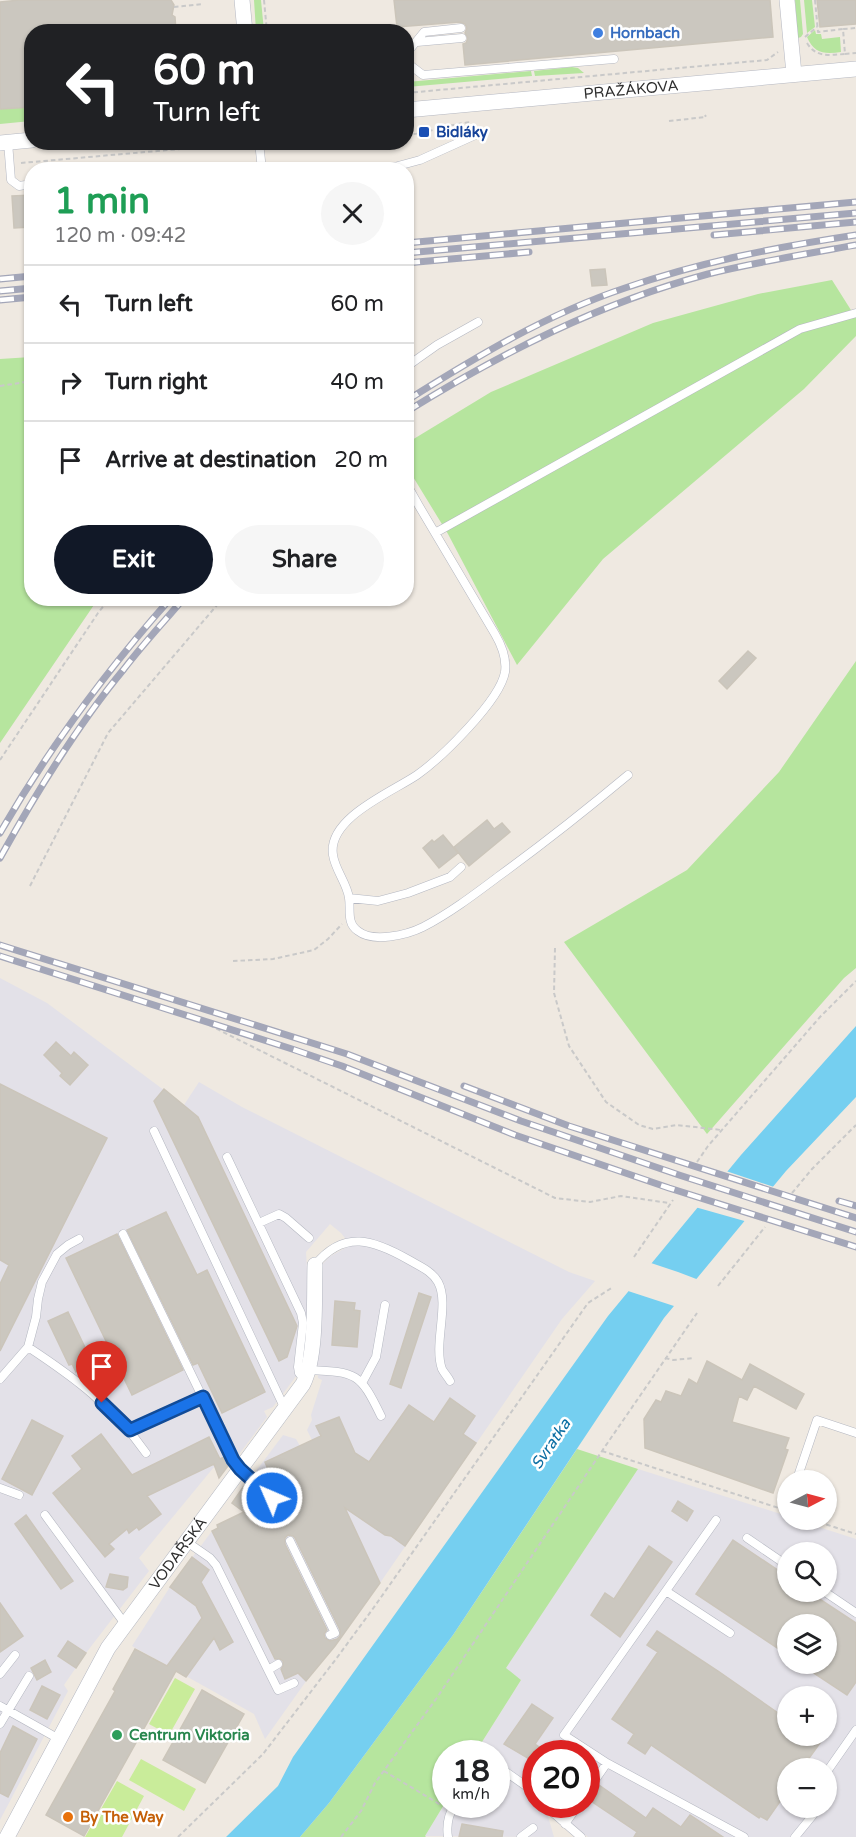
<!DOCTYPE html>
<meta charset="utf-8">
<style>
:root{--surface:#fff;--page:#f6f6f6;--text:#202124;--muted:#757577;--line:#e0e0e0;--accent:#111827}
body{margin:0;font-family:"Varela Round",sans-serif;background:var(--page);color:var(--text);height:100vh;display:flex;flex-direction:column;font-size:22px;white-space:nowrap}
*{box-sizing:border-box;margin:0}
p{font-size:20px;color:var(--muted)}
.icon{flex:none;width:33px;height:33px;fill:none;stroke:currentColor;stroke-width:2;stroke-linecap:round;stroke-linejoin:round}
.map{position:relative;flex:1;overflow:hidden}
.sheet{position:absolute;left:24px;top:162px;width:390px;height:444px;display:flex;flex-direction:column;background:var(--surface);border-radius:24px;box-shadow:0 2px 4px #0004}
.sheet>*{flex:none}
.top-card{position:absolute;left:24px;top:24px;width:390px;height:126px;border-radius:24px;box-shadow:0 2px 4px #0004;background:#202124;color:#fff;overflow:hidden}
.needle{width:39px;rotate:84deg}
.buttons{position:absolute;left:777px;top:1470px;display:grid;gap:12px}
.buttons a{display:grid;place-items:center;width:60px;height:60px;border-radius:50%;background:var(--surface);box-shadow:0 2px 4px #0004;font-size:30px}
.speed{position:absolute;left:432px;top:1740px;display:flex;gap:12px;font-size:30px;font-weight:700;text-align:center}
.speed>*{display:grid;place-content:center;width:78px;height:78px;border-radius:50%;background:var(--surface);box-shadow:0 2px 4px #0004;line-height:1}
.speed small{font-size:15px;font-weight:400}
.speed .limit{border:9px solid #d22;background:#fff;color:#111}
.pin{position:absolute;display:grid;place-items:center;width:51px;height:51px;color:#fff;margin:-62px -26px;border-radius:50% 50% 50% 0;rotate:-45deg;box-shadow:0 0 6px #0007}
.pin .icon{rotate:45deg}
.me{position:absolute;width:66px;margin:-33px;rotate:315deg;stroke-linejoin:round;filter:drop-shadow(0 0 4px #0008)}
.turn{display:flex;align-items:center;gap:21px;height:126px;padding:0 30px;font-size:27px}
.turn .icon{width:78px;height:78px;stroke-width:2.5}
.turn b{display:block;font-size:42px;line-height:51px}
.round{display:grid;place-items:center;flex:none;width:63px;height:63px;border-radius:32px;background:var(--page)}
.summary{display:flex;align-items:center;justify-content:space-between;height:102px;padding:0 30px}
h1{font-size:36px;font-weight:700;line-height:45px;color:#1e9e55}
.primary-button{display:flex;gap:12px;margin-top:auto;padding:12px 30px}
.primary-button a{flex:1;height:69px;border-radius:36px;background:var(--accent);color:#fff;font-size:24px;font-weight:700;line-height:69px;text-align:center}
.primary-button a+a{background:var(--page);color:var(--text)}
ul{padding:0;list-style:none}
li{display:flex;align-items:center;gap:18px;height:78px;padding:0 30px;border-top:2px solid var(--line)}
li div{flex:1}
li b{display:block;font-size:22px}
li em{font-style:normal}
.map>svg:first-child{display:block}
.industrial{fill:#e3e1e8;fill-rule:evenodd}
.green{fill:#b6e59e}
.pitch{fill:#c9ec9a}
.water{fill:#75cff0}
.pier{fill:#efe9e1}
.building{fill:#cbc7bf;stroke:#cbc5ba;stroke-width:1.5;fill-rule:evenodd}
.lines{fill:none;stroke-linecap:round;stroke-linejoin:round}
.service-casing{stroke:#b4b7c1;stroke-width:9}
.minor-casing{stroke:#b4b7c1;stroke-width:16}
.path{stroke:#c9c9c9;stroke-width:2;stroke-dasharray:4.5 3;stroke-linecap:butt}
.service{stroke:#fff;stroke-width:8}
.minor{stroke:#fff;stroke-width:15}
.rail-casing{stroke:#a3a6b8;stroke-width:7}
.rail{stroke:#fff;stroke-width:4.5;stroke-dasharray:14;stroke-linecap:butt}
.route-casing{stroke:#114b97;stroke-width:15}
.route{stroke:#1a73e8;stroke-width:10}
.shop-dot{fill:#3f7fe0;stroke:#fff;stroke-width:2}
.transit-dot{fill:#1a4fb4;stroke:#fff;stroke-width:2}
.leisure-dot{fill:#2e9e5b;stroke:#fff;stroke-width:2}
.food-dot{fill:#e8710a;stroke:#fff;stroke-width:2}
.labels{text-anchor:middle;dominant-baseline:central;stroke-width:5;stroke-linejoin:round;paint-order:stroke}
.shop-label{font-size:15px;font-weight:bold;fill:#366cbe;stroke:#fff;text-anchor:start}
.street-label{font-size:15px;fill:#2e2e2e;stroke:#fff}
.transit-label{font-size:15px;font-weight:bold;fill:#164399;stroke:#fff;text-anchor:start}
.leisure-label{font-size:15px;font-weight:bold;fill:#27864d;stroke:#fff;text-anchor:start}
.food-label{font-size:15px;font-weight:bold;fill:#c56008;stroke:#fff;text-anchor:start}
.water-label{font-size:16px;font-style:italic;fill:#0d6fa3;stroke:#fff}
</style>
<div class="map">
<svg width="856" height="1837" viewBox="0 0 856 1837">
<rect width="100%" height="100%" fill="#efe9e1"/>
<!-- industrial -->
<path class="industrial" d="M 0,978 L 47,1003 L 184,1105 L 199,1082 L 242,1107 L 569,1272 L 595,1281 L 562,1319 L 380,1583 L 335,1646 L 322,1662 L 319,1663 L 265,1739 L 254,1714 L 132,1646 L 170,1587 L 212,1531 L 218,1528 L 217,1525 L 244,1512 L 232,1503 L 283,1435 L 296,1439 L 300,1446 L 312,1440 L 307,1430 L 312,1420 L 311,1415 L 322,1380 L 318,1378 L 316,1362 L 322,1265 L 329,1257 L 347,1247 L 345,1238 L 341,1233 L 330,1224 L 306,1252 L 310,1316 L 303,1367 L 273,1407 L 264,1411 L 267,1417 L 240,1453 L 218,1474 L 214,1467 L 139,1558 L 149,1571 L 86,1653 L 64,1685 L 68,1691 L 0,1820 Z
M 638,1469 L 787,1516 L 788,1520 L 797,1520 L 856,1539 L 856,1837 L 588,1837 L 544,1805 L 586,1804 L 586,1754 L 536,1754 L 536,1804 L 541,1805 L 547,1813 L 554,1837 L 425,1836 L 445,1803 L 446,1804 L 496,1804 L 496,1754 L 475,1753 L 521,1680 L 505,1669 ZM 788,1552 L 826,1552 L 826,1592 L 788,1592 ZM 788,1624 L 826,1624 L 826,1664 L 788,1664 ZM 788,1696 L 826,1696 L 826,1736 L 788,1736 ZM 788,1768 L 826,1768 L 826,1808 L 788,1808 Z"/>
<!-- green -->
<path class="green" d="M 254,0 L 261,0 L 264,31 L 256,31 Z
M 795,0 L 800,0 L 803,34 L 801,37 L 798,38 Z
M 804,0 L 812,0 L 815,27 L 807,33 Z
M 815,30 L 816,34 L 821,34 L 822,39 L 840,37 L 841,52 C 825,54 814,54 807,37 Z
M 572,67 L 578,68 L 584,73 L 535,76 L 534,71 Z
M 531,71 L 532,76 L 407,87 L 407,82 Z
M 31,107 L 31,121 L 0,124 L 0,109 Z
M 832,280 L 856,318 L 856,336 L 804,389 L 603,559 L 517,665 L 448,534 L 407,467 L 407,443 L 491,392 L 653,323 L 758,294 Z
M 31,357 L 32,598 L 98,599 L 0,743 L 0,359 Z
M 856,661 L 856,968 L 844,978 L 707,1134 L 564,942 L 687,870 L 779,772 Z
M 577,1449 L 638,1469 L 506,1668 L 521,1680 L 475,1753 L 446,1754 L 445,1803 L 425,1836 L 426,1837 L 300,1837 L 329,1803 L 453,1635 Z"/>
<!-- pitch -->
<path class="pitch" d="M 175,1678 L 195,1689 L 169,1735 L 149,1724 Z
M 141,1759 L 196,1789 L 184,1811 L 129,1780 Z
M 117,1781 L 144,1796 L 122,1837 L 85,1837 Z"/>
<!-- water -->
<path class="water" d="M 856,1026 L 856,1097 L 786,1171 L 664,1318 L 453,1635 L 329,1803 L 300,1837 L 226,1837 L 278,1786 L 293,1757 L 608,1316 L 741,1155 Z"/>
<!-- pier -->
<path class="pier" d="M 726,1171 L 777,1188 L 748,1222 L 695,1207 Z
M 648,1262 L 678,1272 L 699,1280 L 677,1307 L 625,1290 Z"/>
<!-- building -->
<path class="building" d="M 20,0 L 171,0 L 174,5 L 172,15 L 175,17 L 176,32 L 32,32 L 32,107 L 0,109 L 0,2 Z
M 394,0 L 770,0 L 773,37 L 465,65 L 463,44 L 466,43 L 468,38 L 465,33 L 467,28 L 465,24 L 460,22 L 397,27 Z
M 817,0 L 856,0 L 856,24 L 820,27 Z
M 32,195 L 32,227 L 14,228 L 12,196 Z
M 605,269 L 607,285 L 592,286 L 590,270 Z
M 748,651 L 756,658 L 727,689 L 719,681 Z
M 487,820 L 494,829 L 502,823 L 510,832 L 469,866 L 454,847 Z
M 443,835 L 458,853 L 439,868 L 423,848 L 432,840 L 434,842 Z
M 56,1042 L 71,1056 L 74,1052 L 88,1065 L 70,1085 L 60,1076 L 62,1073 L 44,1055 Z
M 0,1084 L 107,1138 L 0,1351 L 0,1284 L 9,1265 L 0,1260 Z
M 164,1089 L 198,1117 L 297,1326 L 287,1357 L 279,1361 L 154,1101 Z
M 166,1212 L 197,1275 L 207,1270 L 265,1392 L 222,1413 L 198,1363 L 193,1365 L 127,1230 Z
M 117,1234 L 183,1370 L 132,1395 L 66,1258 Z
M 419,1293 L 431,1297 L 401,1388 L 390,1384 Z
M 335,1301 L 355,1303 L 354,1310 L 360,1311 L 357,1347 L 332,1345 Z
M 68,1312 L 92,1362 L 76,1372 L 72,1364 L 69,1365 L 48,1321 Z
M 707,1361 L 742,1380 L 750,1364 L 804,1394 L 796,1409 L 754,1386 L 747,1400 L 739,1396 L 732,1422 L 789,1438 L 785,1449 L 788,1450 L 773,1493 L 645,1448 L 644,1419 L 656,1400 L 661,1402 L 666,1391 L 681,1396 L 689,1379 L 697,1384 Z
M 450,1398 L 475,1416 L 463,1434 L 476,1443 L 405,1546 L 391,1536 L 385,1535 L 345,1508 L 380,1583 L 335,1646 L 306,1681 L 298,1673 L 285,1679 L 281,1669 L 283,1666 L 283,1661 L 280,1659 L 275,1659 L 212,1531 L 218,1528 L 217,1525 L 244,1512 L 232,1503 L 246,1483 L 267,1502 L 273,1503 L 288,1515 L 265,1462 L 321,1436 L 316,1426 L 339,1417 L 355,1453 L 369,1462 L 409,1405 L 434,1422 ZM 288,1535 L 293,1536 L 295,1538 L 340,1630 L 340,1636 L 337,1639 L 330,1641 L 325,1638 L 324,1634 L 327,1630 L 285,1544 L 285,1538 Z
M 32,1420 L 63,1436 L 32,1495 L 2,1479 Z
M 101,1434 L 132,1475 L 209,1437 L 220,1459 L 224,1457 L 228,1466 L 219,1478 L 214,1464 L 147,1496 L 161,1514 L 139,1530 L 137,1527 L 129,1533 L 127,1529 L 109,1544 L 114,1549 L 105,1557 L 53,1493 L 82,1469 L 72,1456 Z
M 678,1501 L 693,1511 L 687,1521 L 672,1511 Z
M 26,1515 L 73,1581 L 61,1589 L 15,1524 Z
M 733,1540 L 788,1577 L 788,1592 L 809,1592 L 856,1623 L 856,1682 L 847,1695 L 800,1664 L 826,1664 L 826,1624 L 788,1624 L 788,1655 L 696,1594 Z
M 649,1546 L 672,1562 L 620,1637 L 591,1615 L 605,1593 L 614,1599 Z
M 192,1557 L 209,1570 L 201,1582 L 233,1642 L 220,1650 L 214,1638 L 186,1677 L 176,1671 L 84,1836 L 46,1815 L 115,1691 L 113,1689 L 135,1649 L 167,1666 L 202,1618 L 196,1606 L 170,1587 Z
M 110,1574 L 128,1577 L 127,1587 L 123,1590 L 106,1587 Z
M 0,1603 L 23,1636 L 0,1652 Z
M 657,1631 L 718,1671 L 788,1720 L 788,1736 L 809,1736 L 820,1743 L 802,1768 L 788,1768 L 788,1790 L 767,1820 L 760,1816 L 759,1818 L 651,1745 L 645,1754 L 628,1743 L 634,1734 L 612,1719 L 658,1652 L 647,1645 Z
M 68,1641 L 86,1653 L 76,1668 L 58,1656 Z
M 45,1660 L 51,1672 L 37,1680 L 31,1668 Z
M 42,1686 L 60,1695 L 47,1719 L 30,1710 Z
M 202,1690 L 244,1714 L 205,1783 L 163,1760 Z
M 532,1704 L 553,1718 L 535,1744 L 549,1754 L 536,1754 L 536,1763 L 504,1744 Z
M 13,1726 L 37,1739 L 8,1797 L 0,1793 L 0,1753 Z
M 599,1785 L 646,1818 L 653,1808 L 681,1827 L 690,1815 L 723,1837 L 634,1837 L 637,1832 L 588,1799 Z
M 462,1824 L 503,1831 L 502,1837 L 459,1837 Z"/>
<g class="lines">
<!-- service casing -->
<g class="service-casing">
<path id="service" d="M 417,42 L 462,38
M 406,54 L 424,32 L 461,28
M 406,62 L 423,75 L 614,59
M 8,142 L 11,180 L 19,186 L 32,184
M 259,142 L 262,170
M 182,170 L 206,167 L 206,170
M 383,170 L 420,160 L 482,132
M 406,367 L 437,345 L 478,322
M 406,483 L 419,506 L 495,634 C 502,646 507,658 505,672 C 500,701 441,758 417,775 C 392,792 327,818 333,855 C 335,870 347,883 349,898 C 351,909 346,923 358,931 C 373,943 407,935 423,927 C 450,913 475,894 499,876 C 543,844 586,810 628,775
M 435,533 L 800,329 L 856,313
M 349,898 L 378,901 L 408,893 L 450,877 L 461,867
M 154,1131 L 285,1409
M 227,1157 L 301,1313 L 303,1323 L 298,1367 L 299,1373 L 304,1379
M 259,1223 L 279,1214 L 286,1218 L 309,1238
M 123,1234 L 233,1460 C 244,1474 260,1484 271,1498
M 315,1265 C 344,1229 374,1240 409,1260 C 419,1266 432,1271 438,1282 C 450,1304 433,1344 442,1369 C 444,1373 448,1377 450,1381
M 28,1347 C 75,1378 113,1406 146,1453
M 309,1370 C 357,1372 360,1373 381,1416
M 0,1379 L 28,1347 L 36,1317 L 38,1299 L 42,1282 L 57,1254 L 68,1245 L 79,1239
M 362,1383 L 376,1357 L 385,1305
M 130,1430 L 203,1397
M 798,1476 L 817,1420 L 856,1433
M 0,1488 L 19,1495
M 45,1515 L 125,1624
M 747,1538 L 788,1566
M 290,1541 L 335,1633 L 330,1635
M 187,1542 L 210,1558 L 216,1565 L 268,1670 L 278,1664
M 666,1591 L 730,1633
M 825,1592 L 856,1613
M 268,1670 L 278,1690 L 294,1683
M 0,1674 L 15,1655
M 0,1706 L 59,1739
M 0,1724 L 29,1676
M 607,1763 L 744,1837
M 496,1765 L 536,1793
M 826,1773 L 856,1730
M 586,1793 L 607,1763 L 564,1735 L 716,1520
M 543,1804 L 581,1837
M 565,1824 L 579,1804
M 448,1837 C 446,1825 448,1815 455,1804
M 521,1837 L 533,1828
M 795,1837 L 813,1815 L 813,1808"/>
</g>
<!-- minor casing -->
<g class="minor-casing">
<g id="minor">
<path d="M 242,0 L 245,32"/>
<path d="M 787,0 L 794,74"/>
<path id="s1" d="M 406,110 L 856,69"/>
<path d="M 0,143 L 32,140"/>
<path id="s2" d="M 7,1837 L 108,1648 L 303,1384 C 317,1356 314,1297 315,1265"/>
</g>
</g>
<!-- path -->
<path class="path" d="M 264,0 L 267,32
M 815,0 L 818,32 L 843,29
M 174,7 L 203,4
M 805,37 L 817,27
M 807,43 C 816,58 830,55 845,54 L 843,29 L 856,28
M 845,54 L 856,53
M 406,93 L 767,60 L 778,52
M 669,121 L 706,117 L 705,115
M 406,135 C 429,133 449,124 472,122
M 21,163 L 248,143
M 0,386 L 32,381
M 0,760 L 98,613 L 110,598
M 30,886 L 108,733 L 223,598
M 555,948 L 554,993 L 569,1046 L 606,1102 L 639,1125 L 653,1129 L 677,1125 L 721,1130
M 233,961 L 273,959 L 314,950 L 328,939 L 342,924
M 203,1022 L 555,1198 L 590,1202 L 621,1196 L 669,1203
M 697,1162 L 708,1146 L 820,1017 L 856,981
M 792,1193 L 812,1169 L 856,1125
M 634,1257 L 673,1200
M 718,1286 L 765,1227
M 665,1358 L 673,1360 L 694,1358
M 602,1451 L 788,1511
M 812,1520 L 856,1534
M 384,1771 L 441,1805
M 178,1837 L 263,1754 L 336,1659 L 372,1610 L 588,1303 L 613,1287
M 341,1837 L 361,1811 L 375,1783 L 436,1699 L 602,1451 L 697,1313"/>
<!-- service -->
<use href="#service" class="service"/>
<!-- minor -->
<use href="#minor" class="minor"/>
<!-- rail casing -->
<g class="rail-casing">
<path id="rail" d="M 714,235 L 856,222
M 406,243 L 856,202
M 406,253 L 856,213
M 406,263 L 529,252
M 0,279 L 32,276
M 0,291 L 32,288
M 0,300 L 32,297
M 406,401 C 476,357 547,314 625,288 C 700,262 777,247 856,235
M 406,412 C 501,353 600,303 708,274 C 757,262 806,254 856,245
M 0,833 C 49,748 106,671 171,598
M 0,858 C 36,793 76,727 124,669 C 143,644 164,622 184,598
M 0,945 L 347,1054 L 521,1121 L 679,1175 L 856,1232
M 0,956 L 292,1049 L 342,1066 L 515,1135 L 669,1188 L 856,1247
M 464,1086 L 569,1126 L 856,1218
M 839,1201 L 856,1206"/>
</g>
<!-- rail -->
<use href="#rail" class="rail"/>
</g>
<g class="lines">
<!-- route casing -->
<g class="route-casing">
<path id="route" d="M 102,1403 L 130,1430 L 203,1397 L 233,1460 L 240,1469 L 272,1498"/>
</g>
<!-- route -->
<use href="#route" class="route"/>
</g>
<!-- markers -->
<circle class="shop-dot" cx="598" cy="33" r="6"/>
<rect class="transit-dot" x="418" y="126" width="12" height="12" rx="3"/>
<circle class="leisure-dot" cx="117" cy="1735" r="6"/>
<circle class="food-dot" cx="68" cy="1817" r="6"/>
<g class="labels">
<!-- shop labels -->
<g class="shop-label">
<text x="610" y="33">Hornbach</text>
</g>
<!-- street labels -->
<g class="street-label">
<text stroke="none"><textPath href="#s1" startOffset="226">PRAŽÁKOVA</textPath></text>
<text stroke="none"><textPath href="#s2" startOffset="332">VODAŘSKÁ</textPath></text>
</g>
<!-- transit labels -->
<g class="transit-label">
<text x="436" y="132">Bidláky</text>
</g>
<!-- leisure labels -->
<g class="leisure-label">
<text x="129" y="1735">Centrum Viktoria</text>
</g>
<!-- food labels -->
<g class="food-label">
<text x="80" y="1817">By The Way</text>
</g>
<!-- water labels -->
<g class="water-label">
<text transform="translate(551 1444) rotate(-56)">Svratka</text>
</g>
</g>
</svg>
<div class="buttons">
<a><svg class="needle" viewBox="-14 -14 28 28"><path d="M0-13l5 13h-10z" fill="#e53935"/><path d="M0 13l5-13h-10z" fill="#757577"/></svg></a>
<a><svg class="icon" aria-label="search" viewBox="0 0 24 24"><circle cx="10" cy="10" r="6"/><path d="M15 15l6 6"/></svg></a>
<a><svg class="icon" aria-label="layers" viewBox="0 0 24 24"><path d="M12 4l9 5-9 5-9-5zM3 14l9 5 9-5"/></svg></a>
<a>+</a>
<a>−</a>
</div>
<div class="speed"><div>18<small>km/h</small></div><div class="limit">20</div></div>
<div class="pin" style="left:102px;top:1403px;background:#d93025"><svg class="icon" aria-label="arrive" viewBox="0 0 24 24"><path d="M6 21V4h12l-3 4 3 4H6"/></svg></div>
<svg class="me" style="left:272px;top:1498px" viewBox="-20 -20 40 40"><circle r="17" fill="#1a73e8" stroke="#fff" stroke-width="3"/><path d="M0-11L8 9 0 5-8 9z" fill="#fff"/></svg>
<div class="top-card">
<div class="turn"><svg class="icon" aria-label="left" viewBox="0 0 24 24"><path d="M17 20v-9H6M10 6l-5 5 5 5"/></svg><div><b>60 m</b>Turn left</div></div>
</div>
<section class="sheet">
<div class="summary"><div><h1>1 min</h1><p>120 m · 09:42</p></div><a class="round"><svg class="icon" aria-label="close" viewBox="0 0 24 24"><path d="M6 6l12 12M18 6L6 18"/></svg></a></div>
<ul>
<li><svg class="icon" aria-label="left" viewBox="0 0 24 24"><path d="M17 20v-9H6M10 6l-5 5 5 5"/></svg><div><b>Turn left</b></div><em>60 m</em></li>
<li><svg class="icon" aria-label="right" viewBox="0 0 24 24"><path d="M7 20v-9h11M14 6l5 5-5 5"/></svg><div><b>Turn right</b></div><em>40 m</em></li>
<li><svg class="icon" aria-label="arrive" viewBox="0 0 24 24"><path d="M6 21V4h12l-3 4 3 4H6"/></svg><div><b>Arrive at destination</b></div><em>20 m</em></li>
</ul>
<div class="primary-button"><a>Exit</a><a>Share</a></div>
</section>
</div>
